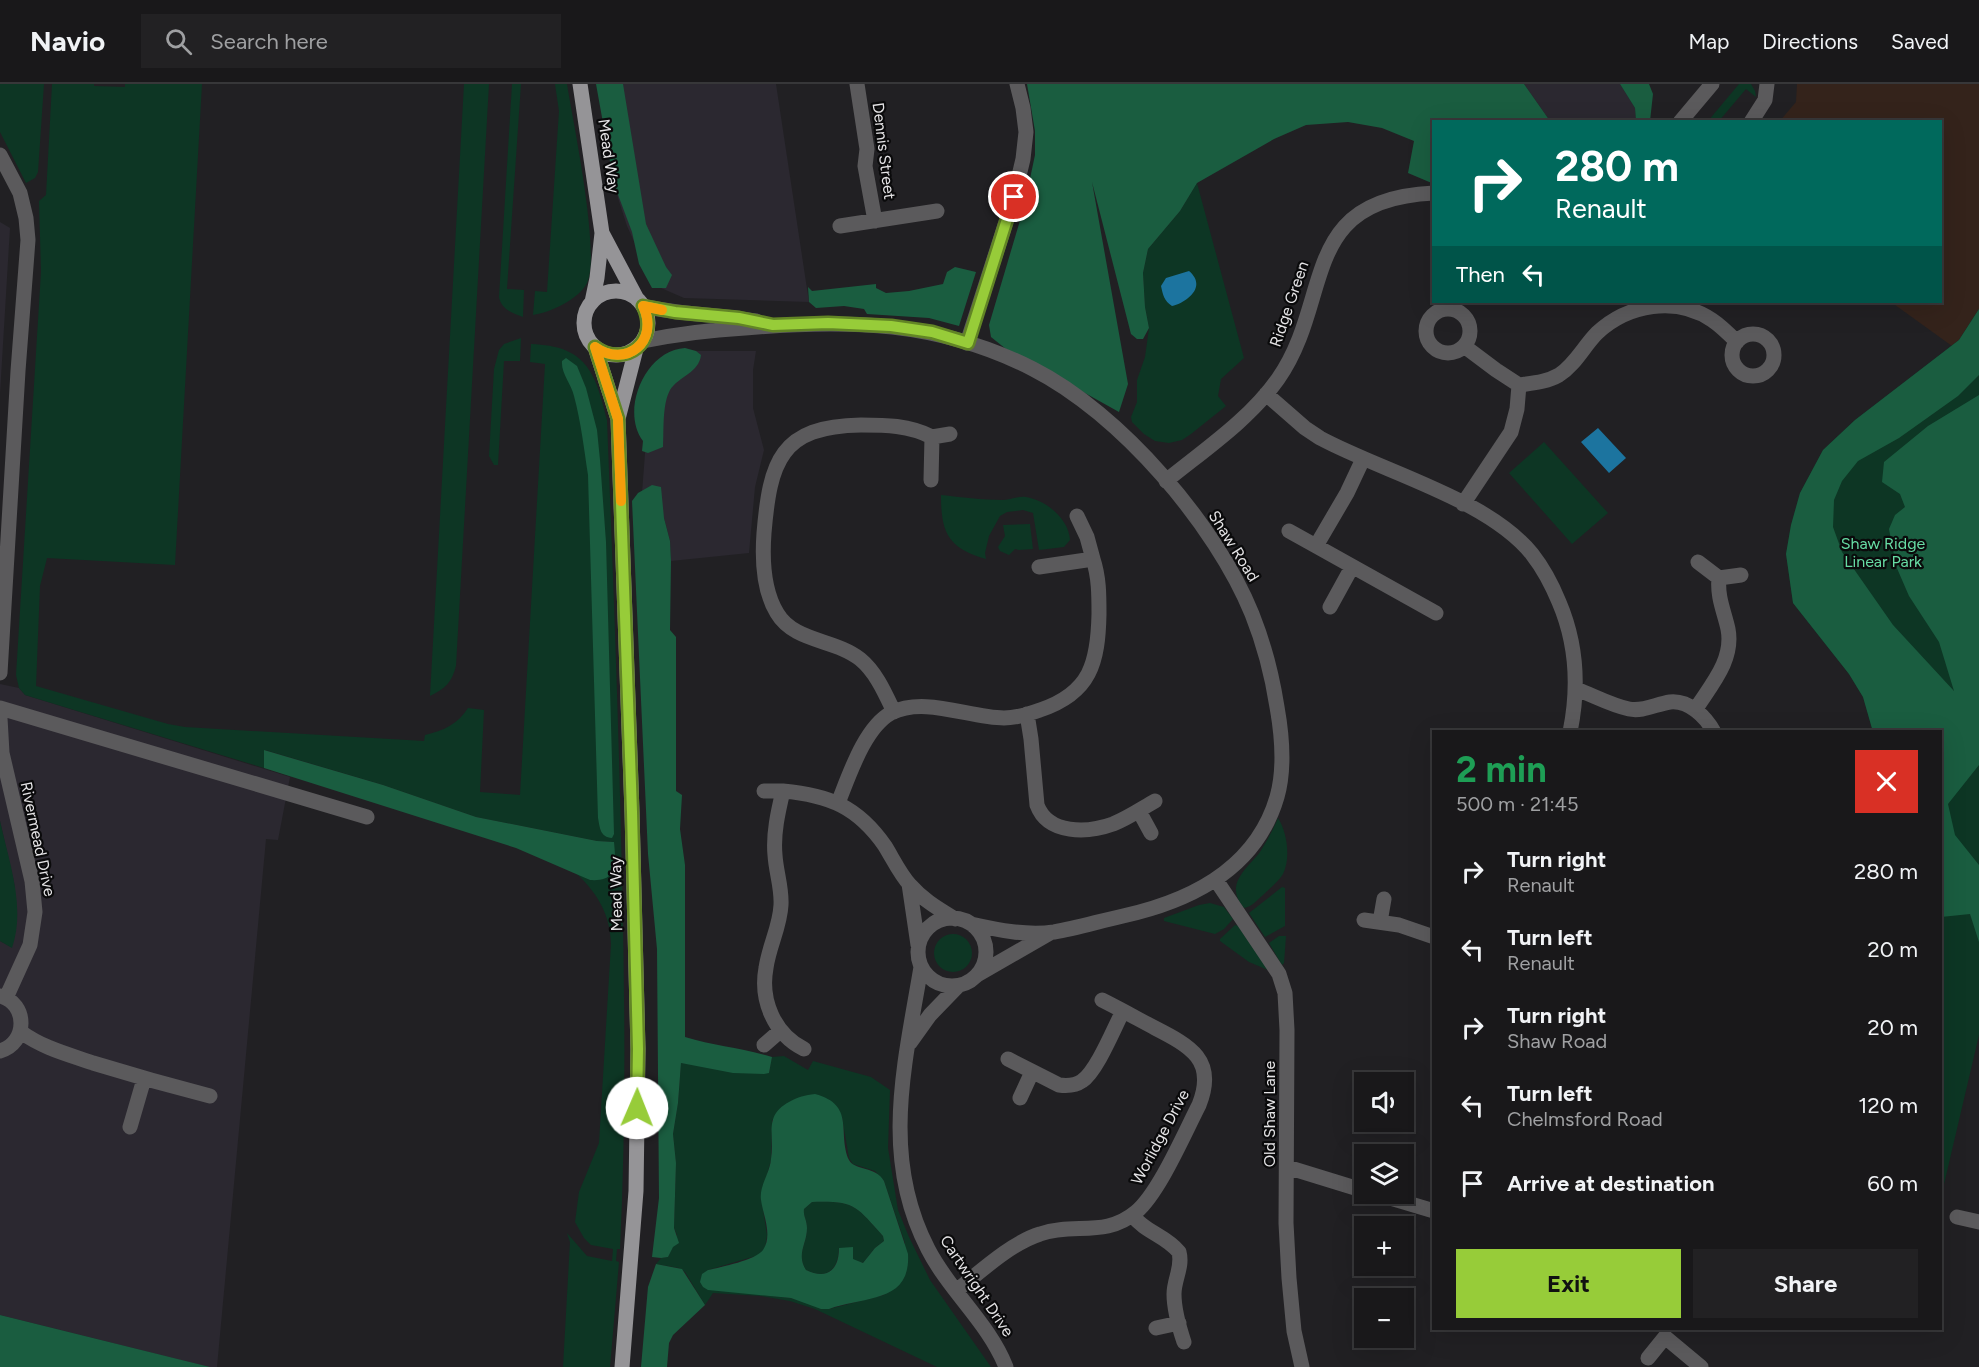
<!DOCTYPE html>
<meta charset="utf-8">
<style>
:root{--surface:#19181a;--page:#222123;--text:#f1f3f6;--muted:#9fa0a2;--line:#373739;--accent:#97cc39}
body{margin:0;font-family:Figtree,sans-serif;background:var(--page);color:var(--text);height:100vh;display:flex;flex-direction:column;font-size:22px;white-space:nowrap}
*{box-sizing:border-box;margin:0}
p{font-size:20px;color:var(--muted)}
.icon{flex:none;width:33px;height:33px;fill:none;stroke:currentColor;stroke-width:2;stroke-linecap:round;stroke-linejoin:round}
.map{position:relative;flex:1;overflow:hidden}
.panel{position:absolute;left:1432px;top:646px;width:510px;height:600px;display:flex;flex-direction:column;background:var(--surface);border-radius:0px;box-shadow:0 6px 24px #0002,0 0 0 2px var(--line)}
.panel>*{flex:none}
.hud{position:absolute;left:1432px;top:36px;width:510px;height:183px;border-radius:0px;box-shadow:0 6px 24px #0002,0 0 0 2px var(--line);background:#00695c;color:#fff;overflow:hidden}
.tools{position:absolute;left:1354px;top:988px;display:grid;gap:12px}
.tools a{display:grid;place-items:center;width:60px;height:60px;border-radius:0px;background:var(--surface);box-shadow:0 6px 24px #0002,0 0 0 2px var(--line);font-size:30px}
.pin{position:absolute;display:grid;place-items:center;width:51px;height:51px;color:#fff;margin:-26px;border:3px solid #fff;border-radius:50%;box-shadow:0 2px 6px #0007}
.me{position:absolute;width:66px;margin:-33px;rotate:1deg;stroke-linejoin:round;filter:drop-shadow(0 0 4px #0008)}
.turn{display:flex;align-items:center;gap:21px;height:126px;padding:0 24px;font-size:27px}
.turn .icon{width:78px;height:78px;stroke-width:2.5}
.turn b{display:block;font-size:42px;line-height:51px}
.then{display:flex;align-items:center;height:57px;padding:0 24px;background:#0003;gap:12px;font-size:22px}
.round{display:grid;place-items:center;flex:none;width:63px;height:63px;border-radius:0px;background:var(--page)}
.head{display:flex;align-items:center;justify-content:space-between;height:102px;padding:0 24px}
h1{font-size:36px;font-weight:700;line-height:45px;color:#1e9e55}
.primary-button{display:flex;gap:12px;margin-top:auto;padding:12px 24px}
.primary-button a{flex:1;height:69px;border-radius:0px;background:var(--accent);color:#111;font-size:24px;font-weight:700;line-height:69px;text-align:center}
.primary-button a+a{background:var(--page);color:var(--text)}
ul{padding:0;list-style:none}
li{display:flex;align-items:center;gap:18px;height:78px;padding:0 24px}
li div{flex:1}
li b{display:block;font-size:22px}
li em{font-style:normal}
header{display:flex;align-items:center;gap:36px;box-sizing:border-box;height:84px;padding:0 30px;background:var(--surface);border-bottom:2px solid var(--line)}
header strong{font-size:28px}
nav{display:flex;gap:33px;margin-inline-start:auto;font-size:21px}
.search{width:420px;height:54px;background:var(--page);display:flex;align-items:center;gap:15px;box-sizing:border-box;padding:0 21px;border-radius:0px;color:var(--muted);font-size:22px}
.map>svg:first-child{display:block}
.built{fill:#2b2830}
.education{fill:#34231b}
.green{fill:#0d3624;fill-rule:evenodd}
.forest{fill:#1a5d40;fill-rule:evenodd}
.water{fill:#1c749f}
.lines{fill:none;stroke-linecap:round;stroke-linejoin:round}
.minor{stroke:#5b5a5c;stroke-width:15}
.major{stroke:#959497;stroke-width:15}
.route-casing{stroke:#628525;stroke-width:15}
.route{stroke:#97cc39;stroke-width:10}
.slow{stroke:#f59e0b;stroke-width:10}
.labels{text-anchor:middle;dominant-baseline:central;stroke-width:4.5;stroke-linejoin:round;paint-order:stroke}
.street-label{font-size:16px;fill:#e5e4e6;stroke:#0a0a0b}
.park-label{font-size:16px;fill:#67dca4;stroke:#0a0a0b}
</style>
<header>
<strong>Navio</strong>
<div class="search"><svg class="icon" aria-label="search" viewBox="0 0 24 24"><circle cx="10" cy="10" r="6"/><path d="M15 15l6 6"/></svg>Search here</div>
<nav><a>Map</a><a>Directions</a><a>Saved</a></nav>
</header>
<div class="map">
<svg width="1979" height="1283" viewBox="0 0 1979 1283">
<rect width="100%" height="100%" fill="#212023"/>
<!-- built -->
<path class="built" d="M 600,0 L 776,0 L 809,218 L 684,214 L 661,204 L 651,194 L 627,142 L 618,114 Z
M 1524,0 L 1620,0 L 1635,24 L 1636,37 L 1550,37 Z
M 0,138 L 10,144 L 0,310 Z
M 692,267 L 756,267 L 753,286 L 753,324 L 764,366 L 755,403 L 749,469 L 671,477 L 670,457 L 664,434 L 642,409 L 647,343 Z
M 0,600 L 19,604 L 25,611 L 290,693 L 278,756 L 266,755 L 217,1283 L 209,1283 L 0,1231 L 0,857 L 11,863 L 15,803 L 0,737 Z"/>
<!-- education -->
<path class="education" d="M 1797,0 L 1979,0 L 1979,225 L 1959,256 L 1952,262 L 1891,218 L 1941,218 L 1941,38 L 1779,38 L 1796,18 Z"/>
<!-- green -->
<path class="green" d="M 0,0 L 44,0 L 38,88 L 35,94 L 26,99 L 0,48 Z
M 52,0 L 94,0 L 94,2 L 125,3 L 125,0 L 202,0 L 175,481 L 47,474 L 40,502 L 36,602 L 168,640 L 185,643 L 424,657 L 425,651 C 443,647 458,640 468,624 L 484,626 L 480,708 L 520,711 L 545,280 L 530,278 L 531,260 C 586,262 595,287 607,336 C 613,490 619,644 622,798 C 625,920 626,1042 620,1165 L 617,1165 L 616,1177 L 619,1178 L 610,1283 L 563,1283 L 570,1158 L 567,1149 L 587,1172 L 612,1177 L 613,1165 L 591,1161 L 584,1154 L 575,1138 L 579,1108 L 599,1059 L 611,860 C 610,830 598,810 576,789 L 590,796 L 614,758 L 597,757 L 476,733 L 383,701 L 265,666 L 264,684 L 25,611 L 19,604 L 16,591 L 41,188 L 39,117 L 46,111 Z
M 464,0 L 489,0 L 456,582 C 452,598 445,605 430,612 Z
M 512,0 L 521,0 L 507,205 L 524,206 L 523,233 C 512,229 501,225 499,213 Z
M 555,0 L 567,0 C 573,38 601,170 587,199 C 578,216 551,228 533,231 L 535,207 L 547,208 L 559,27 Z
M 1739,0 L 1751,0 L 1755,7 L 1756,13 L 1746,5 L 1719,37 L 1708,37 Z
M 1197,99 L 1244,274 L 1221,295 L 1218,312 L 1226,322 L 1191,350 L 1182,356 L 1169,359 L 1155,357 L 1144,350 L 1132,338 L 1131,333 L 1137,318 L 1137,296 L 1145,273 L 1149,244 L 1145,223 L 1143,189 L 1148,165 L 1180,127 Z
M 1979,225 L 1979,951 L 1941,1113 L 1941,648 L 1873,648 L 1863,613 L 1849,590 L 1793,519 L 1786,470 L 1791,441 L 1800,409 L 1823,366 L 1855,336 L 1959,256 Z
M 521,254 L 520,277 L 504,277 L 498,381 L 494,381 L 489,372 L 494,285 L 499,266 L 504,260 Z
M 1544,358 L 1608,429 L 1572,460 L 1509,389 Z
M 941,411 C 961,413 982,416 1002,416 C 1010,416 1018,412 1026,413 C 1046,416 1069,435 1070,456 L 1064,463 L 1039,466 L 1033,429 L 1023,426 L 1007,428 L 1000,432 L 989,452 L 985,469 L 986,475 C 948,464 941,449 941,411 Z
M 1030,440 L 1033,465 L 1019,466 L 1015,465 L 1009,471 L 1000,467 L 998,463 L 1005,452 L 1003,441 Z
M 1278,734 C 1287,748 1291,774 1283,790 C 1278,798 1270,804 1263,811 C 1257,816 1252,823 1244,824 C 1224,800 1246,786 1260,768 C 1267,757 1273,746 1278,734 Z
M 0,737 C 9,778 26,823 12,864 L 0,857 Z
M 1282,803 L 1285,804 L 1285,842 L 1265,853 L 1249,829 Z
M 1210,819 L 1224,823 L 1233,835 L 1224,845 L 1215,850 L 1164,837 L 1164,834 L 1199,821 Z
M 1235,841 L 1238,842 L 1268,886 L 1249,878 L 1220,857 L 1220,855 Z
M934 869a19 19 0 1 1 38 0a19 19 0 1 1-38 0Z
M 1279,852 L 1286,852 L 1284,879 L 1282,881 L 1269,859 Z
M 784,972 L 808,986 L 813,977 L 871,993 L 890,1006 L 888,1064 L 898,1126 L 909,1153 L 930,1196 L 991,1283 L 937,1283 L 815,1225 L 790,1217 L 761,1212 L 713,1209 L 705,1221 L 685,1188 L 679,1184 L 656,1180 L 661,1174 L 668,1173 L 677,1151 L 674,1144 L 676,1079 L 673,1050 L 678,1019 L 681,979 L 769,989 L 772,973 ZM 842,1033 L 849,1074 L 853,1080 L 875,1087 L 884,1097 L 905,1159 L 884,1211 L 829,1225 L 791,1214 L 761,1211 L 708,1186 L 759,1171 L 765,1164 L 767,1151 L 761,1113 L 771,1076 L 772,1036 Z
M 812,1118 C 855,1117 855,1121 883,1152 L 884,1157 L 875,1164 L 863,1179 L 853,1176 L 839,1164 C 838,1186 827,1196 806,1186 C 796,1170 807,1160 807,1144 C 807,1136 803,1132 804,1125 Z"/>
<!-- forest -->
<path class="forest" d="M 596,0 L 623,0 L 646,140 L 666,183 L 672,191 L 666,204 L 652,204 L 639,180 L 632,148 L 614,100 Z
M 1027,0 L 1524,0 L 1550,37 L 1434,38 L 1434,100 L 1408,89 L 1414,57 L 1382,44 L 1348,38 L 1306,41 L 1274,55 L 1197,99 L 1180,127 L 1148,165 L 1143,189 L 1145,223 L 1149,244 L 1143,255 L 1137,255 L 1131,250 L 1092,98 L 1128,300 L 1119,328 L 1006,265 L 991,253 L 989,241 L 1024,123 L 1035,71 L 1035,47 Z
M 1620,0 L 1649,0 L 1653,10 L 1650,37 L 1636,37 L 1635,24 Z
M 955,183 L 976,188 L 959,242 L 929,234 L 867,230 L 864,225 L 844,222 L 816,224 L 809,218 L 808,203 L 812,207 L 876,200 L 876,204 L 886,209 L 909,207 L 943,200 L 947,188 Z
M 1979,225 L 1979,291 L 1958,312 L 1899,354 L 1858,377 L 1842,397 L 1834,416 L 1833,443 L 1842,468 L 1893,541 L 1954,607 L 1939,558 L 1909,512 L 1896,482 L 1889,445 L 1895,431 L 1905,423 L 1900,410 L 1882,398 L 1884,378 L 1928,342 L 1979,311 L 1979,681 L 1948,720 L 1955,751 L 1979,781 L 1979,858 L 1970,830 L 1941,833 L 1941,648 L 1873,648 L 1863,613 L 1849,590 L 1793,519 L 1786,470 L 1791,441 L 1800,409 L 1823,366 L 1855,336 L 1959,256 Z
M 685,264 L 696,267 L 701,271 C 699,289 679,292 670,306 C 662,321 664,346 663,363 L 648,369 L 642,367 L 643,357 C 620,327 645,266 685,264 Z
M 566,274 L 577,282 L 586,304 L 597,346 L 600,376 L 606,458 L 614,750 L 612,754 C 600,753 600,744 598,734 L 588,391 C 584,365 581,338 574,312 C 571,299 561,290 562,277 Z
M 652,401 L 661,403 L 664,434 L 670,457 L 671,477 L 670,546 L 676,553 L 676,707 L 682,711 L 680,745 L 685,781 L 685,953 C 714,962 743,964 772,973 L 769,989 L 764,990 L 733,989 L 681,979 L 678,1019 L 673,1050 L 676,1079 L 674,1144 L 679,1159 L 673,1163 L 668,1173 L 661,1174 L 652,1173 L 659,1114 L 657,865 L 648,770 L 632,417 L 638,409 Z
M 264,666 L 383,701 L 476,733 L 597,757 L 614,758 C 616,780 618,798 590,796 L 516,764 L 264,684 Z
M 815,1010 C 856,1021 837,1049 849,1076 C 855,1087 876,1082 884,1097 L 908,1170 C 911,1220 863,1212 829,1225 L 821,1225 L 791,1214 L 708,1206 L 703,1203 L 700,1198 L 702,1190 L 708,1186 C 721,1183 756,1176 763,1166 C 773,1151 763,1131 761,1116 C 759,1102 770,1089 771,1075 C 775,1051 763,1032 789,1018 C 798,1013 805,1011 815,1010 ZM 812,1118 C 855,1117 855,1121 883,1152 L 884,1157 L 875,1164 L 863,1179 L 853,1175 L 853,1163 L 839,1164 C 839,1186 827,1196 806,1186 C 796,1170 807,1160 807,1144 C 807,1136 803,1132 804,1125 Z
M 656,1180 L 682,1185 L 705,1221 L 673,1251 L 669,1259 L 667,1283 L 641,1283 L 648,1203 Z
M 0,1231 L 210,1283 L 0,1283 Z"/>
<!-- water -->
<path class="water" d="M 1189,187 C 1207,202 1188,218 1172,222 C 1164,217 1163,211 1161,202 L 1166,194 Z
M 1598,344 L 1626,374 L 1609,389 L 1581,358 Z"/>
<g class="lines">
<!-- minor -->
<path class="minor" d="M 857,0 L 867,65 L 865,82 L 875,137
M 1680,38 L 1712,0
M 1751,38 L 1765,16 L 1767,0
M 0,71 L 20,109 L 26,134 L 28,156 L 18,287 L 0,589
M 840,142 L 937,127
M 643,222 C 680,231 718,230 756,237
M1426 247a22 22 0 1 1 44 0a22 22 0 1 1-44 0Z
M1732 271a21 21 0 1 1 42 0a21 21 0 1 1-42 0Z
M 643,257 C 677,250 710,246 745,244 C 848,235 939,237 1033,285 C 1120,329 1216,441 1252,530 C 1264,560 1272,591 1277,623 C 1282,651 1285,685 1277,713 C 1256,785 1191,817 1123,832 C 1100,837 1077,844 1054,848 C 1027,852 998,846 971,840
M 967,259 L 1014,113 L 1023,75 L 1026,48 L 1023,24 L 1017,0
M 1464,262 L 1496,286 L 1519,301
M 1266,310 L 1305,344 L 1320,354 C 1383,388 1488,415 1532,470 C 1543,484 1552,501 1559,518 C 1577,560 1579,604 1570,648
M 932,353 L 950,350
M 1363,375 L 1347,409 L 1316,462 L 1436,529
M 1166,397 C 1204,366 1249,336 1278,295 C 1334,215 1297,115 1434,109
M 1463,420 L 1511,348 L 1517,325 L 1519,301 C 1533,299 1547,298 1559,291 C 1575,281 1584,262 1597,249 C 1628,220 1676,212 1712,236 C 1721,242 1729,250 1737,258
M 1077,432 L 1087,453 L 1093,475
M 1289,447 L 1316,462
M 1698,478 L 1719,494
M 1330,523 L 1352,483
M 1576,605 C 1593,611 1610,621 1629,625 C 1643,628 1656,620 1670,618 C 1689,616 1706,633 1714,648
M 0,624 L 367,733
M 1695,626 C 1711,601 1734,576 1728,545 C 1724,527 1717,513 1719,494 L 1741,491
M 894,628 C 885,609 876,588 860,575 C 835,555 794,558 777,529 C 763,506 762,476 764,449 C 770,378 780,342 861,341 C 885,341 909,341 932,353 L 931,396
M 1027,630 L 1031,655 L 1037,721 C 1048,751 1088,749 1113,740 C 1128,734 1141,725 1155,717
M 0,634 L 2,669 L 32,797 L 35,828 L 30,861 L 6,914
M 764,707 L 783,707
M 838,719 C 849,692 864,644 891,629 C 925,612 969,634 1004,634 C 1016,634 1029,630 1040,626 C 1091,609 1098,578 1099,530 C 1099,511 1099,493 1093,475 L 1039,483
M 1139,727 L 1151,749
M 1216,796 L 1279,890 L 1285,909 L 1287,946 L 1286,1139 L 1289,1194 L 1294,1247 L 1302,1283
M 909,800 L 918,861
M918 868a34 34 0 1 1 68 0a34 34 0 1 1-68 0Z
M 1364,836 L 1399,841 L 1434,853
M 1380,838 L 1384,815
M 921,883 C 905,979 880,1073 928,1165 C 950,1208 988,1238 1006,1283
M 977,891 L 1050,849
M 0,912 C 28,919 28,959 0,967
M 21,948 C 43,964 67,970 93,979 C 132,991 171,1002 210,1012
M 910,959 L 930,931 L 958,902
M 764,961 L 780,947
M 804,965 C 774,950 760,916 766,884 C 769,862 780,843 781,821 C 782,804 776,788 775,771 C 773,750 778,728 783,707 C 829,711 858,723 885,762 C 893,775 900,790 910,801 C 923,816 939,825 955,835
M 1008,975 L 1059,1001 C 1067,1002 1075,1002 1082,997 C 1097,987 1114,944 1123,927
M 1020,1014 L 1032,988
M 130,1043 L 144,995
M 1287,1083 L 1365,1107
M 1377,1110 L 1434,1127
M 1132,1131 C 1146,1149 1165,1151 1179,1168 C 1183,1183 1174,1195 1174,1210 C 1174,1226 1179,1243 1184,1258
M 1957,1133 L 1979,1138
M 956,1207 C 980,1188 1011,1159 1040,1150 C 1074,1138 1105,1154 1136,1128 C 1159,1109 1185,1048 1199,1021 C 1217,976 1190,962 1155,944 C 1138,935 1120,925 1102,916
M 1156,1244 L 1179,1239
M 1648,1274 L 1665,1253 L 1701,1283"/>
<!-- major -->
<path class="major" d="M 580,0 L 602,149 L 597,194 L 592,218
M 602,149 L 637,215
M584 239a32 32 0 1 1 64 0a32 32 0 1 1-64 0Z
M 595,263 L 618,335 L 632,728 L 638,965 L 636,1107 L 622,1283
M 618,335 L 636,265"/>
</g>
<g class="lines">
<!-- route casing -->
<g class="route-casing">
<path id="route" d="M 637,1024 L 638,965 L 632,728 L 618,335 L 595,263 C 626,285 660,257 643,222 L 675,228 L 739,234 L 773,241 L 828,239 L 891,242 L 932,248 L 968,259 L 1014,113"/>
</g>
<!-- route -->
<use href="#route" class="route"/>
<!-- slow -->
<path class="slow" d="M 621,417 L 618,335 L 595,263 C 626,285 660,257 643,222 L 662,226"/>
</g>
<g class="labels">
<!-- street labels -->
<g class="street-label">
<text transform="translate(884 67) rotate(83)">Dennis Street</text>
<text transform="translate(609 72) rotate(82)">Mead Way</text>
<text transform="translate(1289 220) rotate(-71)">Ridge Green</text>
<text transform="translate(1234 462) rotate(58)">Shaw Road</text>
<text transform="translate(38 755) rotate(78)">Rivermead Drive</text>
<text transform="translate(616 810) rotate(-91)">Mead Way</text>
<text transform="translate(1269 1030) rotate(-90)">Old Shaw Lane</text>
<text transform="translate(1160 1053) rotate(-62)">Worlidge Drive</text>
<text transform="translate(977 1202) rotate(56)">Cartwright Drive</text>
</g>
<!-- park labels -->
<g class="park-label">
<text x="1883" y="459">Shaw Ridge<tspan x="1883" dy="18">Linear Park</tspan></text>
</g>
</g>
</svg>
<div class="tools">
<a><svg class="icon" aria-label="sound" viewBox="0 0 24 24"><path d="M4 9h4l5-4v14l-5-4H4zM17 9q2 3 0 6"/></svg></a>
<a><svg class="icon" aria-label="layers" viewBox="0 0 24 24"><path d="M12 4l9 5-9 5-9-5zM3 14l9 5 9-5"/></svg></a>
<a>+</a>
<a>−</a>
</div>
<div class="pin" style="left:1014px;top:113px;background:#d93025"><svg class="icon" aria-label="arrive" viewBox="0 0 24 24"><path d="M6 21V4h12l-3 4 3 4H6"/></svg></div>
<svg class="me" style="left:637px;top:1024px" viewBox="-20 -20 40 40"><circle r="19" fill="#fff"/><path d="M0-13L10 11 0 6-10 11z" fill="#97cc39"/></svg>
<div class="hud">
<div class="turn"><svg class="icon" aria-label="right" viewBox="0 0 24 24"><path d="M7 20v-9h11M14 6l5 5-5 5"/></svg><div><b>280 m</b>Renault</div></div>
<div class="then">Then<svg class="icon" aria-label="left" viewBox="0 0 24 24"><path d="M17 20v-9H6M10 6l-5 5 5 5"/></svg></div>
</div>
<section class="panel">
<div class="head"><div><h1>2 min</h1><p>500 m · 21:45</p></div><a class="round" style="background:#d93025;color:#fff"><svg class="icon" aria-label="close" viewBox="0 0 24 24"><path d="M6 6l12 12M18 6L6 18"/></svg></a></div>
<ul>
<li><svg class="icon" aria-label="right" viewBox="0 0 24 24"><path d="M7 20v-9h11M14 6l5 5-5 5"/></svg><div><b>Turn right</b><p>Renault</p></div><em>280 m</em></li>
<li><svg class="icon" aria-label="left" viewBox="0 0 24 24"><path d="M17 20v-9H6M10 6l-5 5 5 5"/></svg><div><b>Turn left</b><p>Renault</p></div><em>20 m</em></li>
<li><svg class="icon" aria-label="right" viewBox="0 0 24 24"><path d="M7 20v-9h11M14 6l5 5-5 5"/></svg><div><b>Turn right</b><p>Shaw Road</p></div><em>20 m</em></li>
<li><svg class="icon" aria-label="left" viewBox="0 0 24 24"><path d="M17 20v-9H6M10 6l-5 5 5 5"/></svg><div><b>Turn left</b><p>Chelmsford Road</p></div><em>120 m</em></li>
<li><svg class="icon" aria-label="arrive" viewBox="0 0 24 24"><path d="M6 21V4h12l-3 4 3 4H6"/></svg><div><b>Arrive at destination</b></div><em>60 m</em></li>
</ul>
<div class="primary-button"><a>Exit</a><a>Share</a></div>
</section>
</div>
